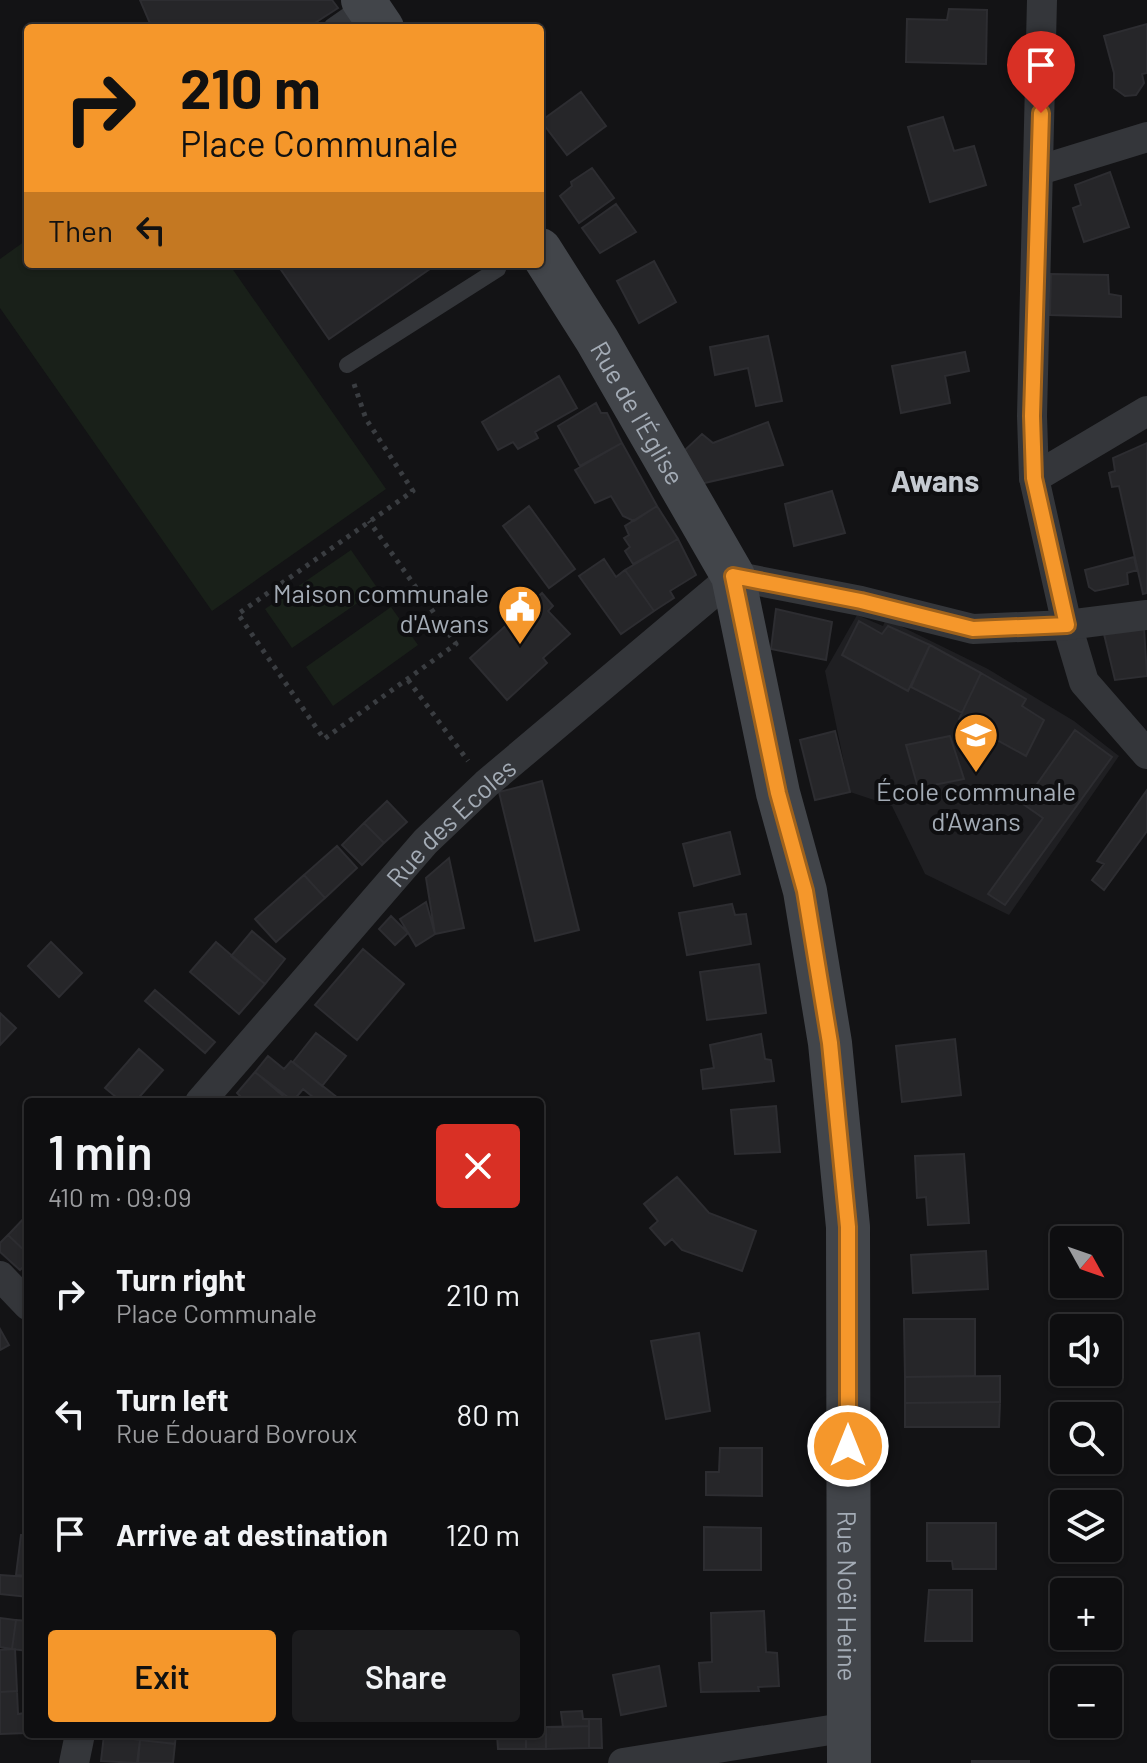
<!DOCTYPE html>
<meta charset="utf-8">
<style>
:root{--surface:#0e0e10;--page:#1c1c1e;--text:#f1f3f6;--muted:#9b9c9f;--line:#2e2e30;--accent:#f5972b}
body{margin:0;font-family:Barlow,sans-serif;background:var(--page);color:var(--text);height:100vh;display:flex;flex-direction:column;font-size:30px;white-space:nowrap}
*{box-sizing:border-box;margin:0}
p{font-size:26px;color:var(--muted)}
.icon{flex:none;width:44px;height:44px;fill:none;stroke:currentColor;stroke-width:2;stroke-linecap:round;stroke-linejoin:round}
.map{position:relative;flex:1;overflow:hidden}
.drawer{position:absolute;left:24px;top:1098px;width:520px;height:640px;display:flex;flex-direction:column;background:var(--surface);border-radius:8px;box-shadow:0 2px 6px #0004,0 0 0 2px var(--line)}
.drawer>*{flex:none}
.guide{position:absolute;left:24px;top:24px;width:520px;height:244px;border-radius:8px;box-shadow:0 2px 6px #0004,0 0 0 2px var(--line);background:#f5972b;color:#111;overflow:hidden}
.needle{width:52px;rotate:130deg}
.tools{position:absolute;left:1050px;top:1226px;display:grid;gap:16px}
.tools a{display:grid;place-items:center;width:72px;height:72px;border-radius:8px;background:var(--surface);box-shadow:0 2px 6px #0004,0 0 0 2px var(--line);font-size:40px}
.pin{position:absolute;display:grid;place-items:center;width:68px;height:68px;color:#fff;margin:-82px -34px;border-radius:50% 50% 50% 0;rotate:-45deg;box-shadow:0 0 8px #0007}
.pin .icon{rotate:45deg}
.me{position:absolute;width:88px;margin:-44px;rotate:0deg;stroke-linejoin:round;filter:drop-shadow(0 0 6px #0008)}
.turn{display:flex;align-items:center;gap:28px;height:168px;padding:0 24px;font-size:36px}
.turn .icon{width:104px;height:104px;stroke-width:2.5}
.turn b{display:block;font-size:56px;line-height:68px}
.then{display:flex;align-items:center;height:76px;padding:0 24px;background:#0003;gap:16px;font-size:30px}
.round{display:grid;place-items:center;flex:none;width:84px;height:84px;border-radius:8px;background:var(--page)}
.headline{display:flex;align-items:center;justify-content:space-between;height:136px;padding:0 24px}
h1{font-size:48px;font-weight:600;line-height:60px}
.action{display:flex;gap:16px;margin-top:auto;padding:16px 24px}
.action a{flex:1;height:92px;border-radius:8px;background:var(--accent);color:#111;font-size:32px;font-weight:600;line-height:92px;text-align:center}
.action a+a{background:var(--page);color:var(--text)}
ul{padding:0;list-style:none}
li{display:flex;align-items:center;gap:24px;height:120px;padding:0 24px}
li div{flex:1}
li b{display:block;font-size:30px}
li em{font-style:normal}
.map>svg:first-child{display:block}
.built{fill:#1f1f22}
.green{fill:#192019}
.building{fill:#262629;stroke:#2d2d31;stroke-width:2}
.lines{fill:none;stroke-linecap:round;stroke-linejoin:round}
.path{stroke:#3a3d41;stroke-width:5;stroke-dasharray:4 6;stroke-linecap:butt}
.lane{stroke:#34363a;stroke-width:16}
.street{stroke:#34363a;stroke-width:30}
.secondary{stroke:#42454a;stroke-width:44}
.route-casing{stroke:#9f621c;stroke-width:20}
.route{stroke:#f5972b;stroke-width:14}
.labels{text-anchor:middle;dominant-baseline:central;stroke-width:8;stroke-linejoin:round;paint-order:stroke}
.street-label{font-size:26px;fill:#a4acb6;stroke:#0e0e10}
.poi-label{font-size:26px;fill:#a4acb6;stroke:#0e0e10;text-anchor:end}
.quarter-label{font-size:30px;font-weight:bold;fill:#c5cad1;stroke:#0e0e10}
</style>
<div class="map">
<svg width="1147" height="1763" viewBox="0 0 1147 1763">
<rect width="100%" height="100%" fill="#131315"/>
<!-- built -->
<path class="built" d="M 857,615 L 883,626 L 886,619 L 988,669 L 1074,721 L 1119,756 L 1009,915 L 925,874 L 892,806 L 850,792 L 825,671 Z"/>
<!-- green -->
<path class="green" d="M 28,239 L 28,264 L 229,264 L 386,489 L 212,611 L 0,308 L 0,259 Z
M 351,550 L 378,589 L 292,648 L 265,609 Z
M 391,607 L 418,645 L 333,706 L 306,667 Z"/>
<!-- building -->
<path class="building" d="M 140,0 L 332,0 L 338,8 L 307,28 L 152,28 Z
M 949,9 L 987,10 L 986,64 L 906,62 L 907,19 L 947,20 Z
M 1147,24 L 1147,73 L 1142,74 L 1144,83 L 1136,95 L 1125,96 L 1114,88 L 1114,73 L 1104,36 Z
M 581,92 L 606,126 L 567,155 L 541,121 Z
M 943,117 L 954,151 L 974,146 L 986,185 L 930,202 L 908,127 Z
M 592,168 L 614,198 L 579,223 L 560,196 L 572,186 L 571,182 Z
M 1110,172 L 1129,227 L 1084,242 L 1073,208 L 1081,205 L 1075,185 Z
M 616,204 L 636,232 L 600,253 L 582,228 Z
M 654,261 L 676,302 L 639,323 L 617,281 Z
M 277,264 L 437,264 L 329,339 Z
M 1051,274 L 1108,275 L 1109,294 L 1121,296 L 1121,317 L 1050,315 Z
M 768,336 L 782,401 L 756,406 L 748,368 L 715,375 L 710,347 Z
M 965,352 L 969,371 L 945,376 L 950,403 L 901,413 L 892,366 Z
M 559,376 L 577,408 L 535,432 L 538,438 L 518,449 L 513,442 L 498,450 L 482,422 Z
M 596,403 L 601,413 L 607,413 L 622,443 L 580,466 L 558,426 Z
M 768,422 L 783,465 L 700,484 L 684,451 L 702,434 L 713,443 Z
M 622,443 L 657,506 L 634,521 L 623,516 L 611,496 L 595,503 L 575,470 Z
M 1147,443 L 1147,593 L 1143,594 L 1119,486 L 1112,487 L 1109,473 L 1115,471 L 1113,458 Z
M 832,491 L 845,533 L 794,546 L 785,504 Z
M 529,506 L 575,569 L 549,588 L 503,526 Z
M 657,506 L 678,539 L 633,564 L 625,551 L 630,547 L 624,538 L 629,535 L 625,526 Z
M 678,539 L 696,575 L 670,591 L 674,598 L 654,611 L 625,570 Z
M 1134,557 L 1137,570 L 1127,573 L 1128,584 L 1095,591 L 1089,587 L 1085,570 Z
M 604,559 L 616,577 L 625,570 L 654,611 L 621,634 L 579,576 Z
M 542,593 L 553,606 L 548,611 L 570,634 L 543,658 L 547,663 L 507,700 L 470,658 Z
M 776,609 L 832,622 L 826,660 L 771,649 Z
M 859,621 L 882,634 L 888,626 L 930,645 L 908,691 L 842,655 Z
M 1144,628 L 1147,676 L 1115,680 L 1104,634 Z
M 930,645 L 981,673 L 962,713 L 911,687 Z
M 981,673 L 1026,699 L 1022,706 L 1044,720 L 1026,756 L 959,719 Z
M 1075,730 L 1112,757 L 1005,905 L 988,894 L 1043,818 L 1023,804 Z
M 835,731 L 850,792 L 815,800 L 800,740 Z
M 950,736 L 964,779 L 918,788 L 906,745 Z
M 542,781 L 579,930 L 535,941 L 499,792 Z
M 1147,790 L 1147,831 L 1104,890 L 1092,880 L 1104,864 L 1097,861 Z
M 387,801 L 407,822 L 384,843 L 364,823 Z
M 364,823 L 384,843 L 362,865 L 342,845 Z
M 730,832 L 740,874 L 694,886 L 683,844 Z
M 337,846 L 357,868 L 325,898 L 304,875 Z
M 449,858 L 464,928 L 435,934 L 426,878 Z
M 304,875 L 325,898 L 276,942 L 255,919 Z
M 426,902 L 435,934 L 416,946 L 400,919 Z
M 732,904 L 735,915 L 746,914 L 751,944 L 687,955 L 679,913 Z
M 391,916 L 408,933 L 395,945 L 379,929 Z
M 252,931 L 285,959 L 265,984 L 231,956 Z
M 51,942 L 82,973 L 59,997 L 28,966 Z
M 216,942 L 265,984 L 239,1014 L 190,972 Z
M 363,949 L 404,984 L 357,1040 L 315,1005 Z
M 759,964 L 766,1013 L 707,1020 L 700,972 Z
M 155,990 L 215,1042 L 205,1053 L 145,1001 Z
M 0,1013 L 16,1028 L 0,1045 Z
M 316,1033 L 346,1056 L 322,1086 L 293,1062 Z
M 761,1034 L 765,1059 L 771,1060 L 774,1081 L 703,1089 L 701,1070 L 714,1068 L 710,1045 Z
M 955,1039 L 961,1095 L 902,1102 L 896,1046 Z
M 139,1049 L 163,1070 L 135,1102 L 122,1102 L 105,1088 Z
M 268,1056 L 284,1069 L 291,1061 L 343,1102 L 319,1102 L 303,1089 L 293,1101 L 255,1072 Z
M 255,1072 L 283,1096 L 277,1102 L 246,1102 L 237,1093 Z
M 776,1106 L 780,1152 L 735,1154 L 731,1110 Z
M 964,1154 L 969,1223 L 928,1225 L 926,1197 L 917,1198 L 915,1156 Z
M 677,1177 L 709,1213 L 756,1231 L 742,1271 L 682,1250 L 672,1239 L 665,1245 L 650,1228 L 658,1221 L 644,1204 Z
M 28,1214 L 28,1254 L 8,1235 Z
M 8,1235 L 28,1254 L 28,1262 L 20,1270 L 0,1252 L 0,1243 Z
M 986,1251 L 988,1289 L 913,1293 L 911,1255 Z
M 904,1319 L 975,1319 L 975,1376 L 905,1377 Z
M 0,1329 L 9,1345 L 0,1350 Z
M 699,1333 L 710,1411 L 666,1419 L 651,1341 Z
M 1000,1376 L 1000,1402 L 905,1403 L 905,1377 Z
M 1000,1402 L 999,1427 L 905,1427 L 905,1403 Z
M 720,1448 L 762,1448 L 762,1496 L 706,1495 L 706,1472 L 719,1472 Z
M 927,1523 L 996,1523 L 996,1569 L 953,1569 L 952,1561 L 927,1561 Z
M 704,1527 L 761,1528 L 761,1570 L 704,1570 Z
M 21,1535 L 28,1535 L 28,1576 L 16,1575 Z
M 0,1575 L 28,1577 L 28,1597 L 0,1594 Z
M 929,1590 L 972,1590 L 972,1641 L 925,1641 Z
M 764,1611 L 766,1652 L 777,1653 L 779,1686 L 758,1687 L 759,1691 L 701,1692 L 699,1663 L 712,1662 L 711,1613 Z
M 0,1618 L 16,1620 L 12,1649 L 0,1647 Z
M 16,1620 L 28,1621 L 28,1651 L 12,1649 Z
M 15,1649 L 17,1691 L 0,1692 L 0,1650 Z
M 659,1666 L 666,1706 L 621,1715 L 613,1675 Z
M 17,1691 L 18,1714 L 26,1713 L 26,1733 L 0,1734 L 0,1692 Z
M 582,1711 L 583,1719 L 589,1719 L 589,1726 L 563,1727 L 561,1712 Z
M 589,1719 L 601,1719 L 602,1748 L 589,1748 Z
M 589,1726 L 589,1748 L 546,1749 L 546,1727 Z
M 540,1727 L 546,1727 L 546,1749 L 526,1749 L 526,1734 L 540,1734 Z
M 105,1734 L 141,1734 L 140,1740 Z
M 141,1734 L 176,1734 L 175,1744 L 140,1740 Z
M 497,1734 L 526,1734 L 526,1749 L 498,1749 Z
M 104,1735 L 140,1740 L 137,1763 L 101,1761 Z
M 140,1740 L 175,1744 L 173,1763 L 138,1763 Z
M 972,1761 L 1029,1761 L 1029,1763 L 972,1763 Z"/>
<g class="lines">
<!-- path -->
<path class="path" d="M 354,384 L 366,419 L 413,491 L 238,614 L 324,739 L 456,644 L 369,521
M 408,680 L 468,761"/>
<!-- lane -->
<path class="lane" d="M 334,28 L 332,26 L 365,3
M 347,365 L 498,269"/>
<!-- street -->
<g class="street">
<path d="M 1042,0 L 1032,416 L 1034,478 L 1067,625 L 1084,682 L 1147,754"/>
<path d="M 1040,170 L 1147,137"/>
<path d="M 1034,478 L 1147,411"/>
<path id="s1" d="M 200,1102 L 426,841 L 486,784 L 733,576 L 861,601 L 973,629 L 1067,625 L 1147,615"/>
<path d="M 0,1276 L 28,1305"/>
<path d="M 74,1763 L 80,1734"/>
<path d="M 623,1763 L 849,1727"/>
</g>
<!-- secondary -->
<g class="secondary">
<path d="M 363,0 L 382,28"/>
<path id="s2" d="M 540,250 L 597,340 L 733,576 L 778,793 L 805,891 L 830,1043 L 848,1227 L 849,1763"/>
</g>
</g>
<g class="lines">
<!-- route casing -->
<g class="route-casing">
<path id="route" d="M 848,1446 L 848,1227 L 830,1043 L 805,891 L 778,793 L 733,576 L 861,601 L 973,629 L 1067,625 L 1034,478 L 1032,416 L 1041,113"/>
</g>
<!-- route -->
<use href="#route" class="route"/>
</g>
<!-- icons -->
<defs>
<g id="civic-pin" transform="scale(2.3)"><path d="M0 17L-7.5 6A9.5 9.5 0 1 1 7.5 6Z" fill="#f5972b" stroke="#0e0e10"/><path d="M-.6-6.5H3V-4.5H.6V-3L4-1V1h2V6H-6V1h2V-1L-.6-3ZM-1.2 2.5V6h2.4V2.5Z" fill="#fff"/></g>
<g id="school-pin" transform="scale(2.3)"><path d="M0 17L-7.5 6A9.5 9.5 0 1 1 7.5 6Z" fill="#f5972b" stroke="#0e0e10"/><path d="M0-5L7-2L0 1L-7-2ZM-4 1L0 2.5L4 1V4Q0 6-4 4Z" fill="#fff"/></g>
</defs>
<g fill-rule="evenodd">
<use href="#civic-pin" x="520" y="607"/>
<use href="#school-pin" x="976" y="735"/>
</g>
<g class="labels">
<!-- street labels -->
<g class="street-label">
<text stroke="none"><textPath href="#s2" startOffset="190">Rue de l'Église</textPath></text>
<text stroke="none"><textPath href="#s1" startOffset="376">Rue des Ecoles</textPath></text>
<text stroke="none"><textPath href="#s2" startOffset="1410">Rue Noël Heine</textPath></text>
</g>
<!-- poi labels -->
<g class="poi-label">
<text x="489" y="592">Maison communale<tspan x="489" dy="30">d'Awans</tspan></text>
<text x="976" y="790" text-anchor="middle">École communale<tspan x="976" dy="30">d'Awans</tspan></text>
</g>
<!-- quarter labels -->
<g class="quarter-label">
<text x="935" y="480">Awans</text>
</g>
</g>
</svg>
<div class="tools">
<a><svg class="needle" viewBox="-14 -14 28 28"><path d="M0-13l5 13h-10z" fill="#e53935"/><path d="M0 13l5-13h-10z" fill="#9b9c9f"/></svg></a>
<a><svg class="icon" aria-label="sound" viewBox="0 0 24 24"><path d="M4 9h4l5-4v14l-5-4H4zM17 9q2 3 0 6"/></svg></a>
<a><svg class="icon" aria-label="search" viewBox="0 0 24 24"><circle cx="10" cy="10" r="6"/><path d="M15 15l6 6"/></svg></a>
<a><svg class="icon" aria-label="layers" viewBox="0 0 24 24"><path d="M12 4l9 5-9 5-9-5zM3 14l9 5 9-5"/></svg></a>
<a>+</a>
<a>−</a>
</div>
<div class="pin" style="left:1041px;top:113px;background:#d93025"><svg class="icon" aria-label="arrive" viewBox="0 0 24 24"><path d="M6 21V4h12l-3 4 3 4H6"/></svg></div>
<svg class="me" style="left:848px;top:1446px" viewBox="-20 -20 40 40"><circle r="17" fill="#f5972b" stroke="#fff" stroke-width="3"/><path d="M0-11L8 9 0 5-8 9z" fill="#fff"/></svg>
<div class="guide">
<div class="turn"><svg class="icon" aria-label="right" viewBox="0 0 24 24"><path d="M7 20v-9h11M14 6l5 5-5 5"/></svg><div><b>210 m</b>Place Communale</div></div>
<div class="then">Then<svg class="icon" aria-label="left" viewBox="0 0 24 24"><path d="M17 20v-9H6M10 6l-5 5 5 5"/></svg></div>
</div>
<section class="drawer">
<div class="headline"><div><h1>1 min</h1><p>410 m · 09:09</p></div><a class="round" style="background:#d93025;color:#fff"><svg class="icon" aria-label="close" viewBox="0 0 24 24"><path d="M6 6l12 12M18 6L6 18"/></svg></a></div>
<ul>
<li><svg class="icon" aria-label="right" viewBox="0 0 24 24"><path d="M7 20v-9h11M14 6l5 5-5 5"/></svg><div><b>Turn right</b><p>Place Communale</p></div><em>210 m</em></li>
<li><svg class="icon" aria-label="left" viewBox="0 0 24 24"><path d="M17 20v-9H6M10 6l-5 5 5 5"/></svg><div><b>Turn left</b><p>Rue Édouard Bovroux</p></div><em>80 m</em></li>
<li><svg class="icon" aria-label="arrive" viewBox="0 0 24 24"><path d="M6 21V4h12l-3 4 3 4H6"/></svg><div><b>Arrive at destination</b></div><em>120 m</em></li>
</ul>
<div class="action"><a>Exit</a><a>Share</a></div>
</section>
</div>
